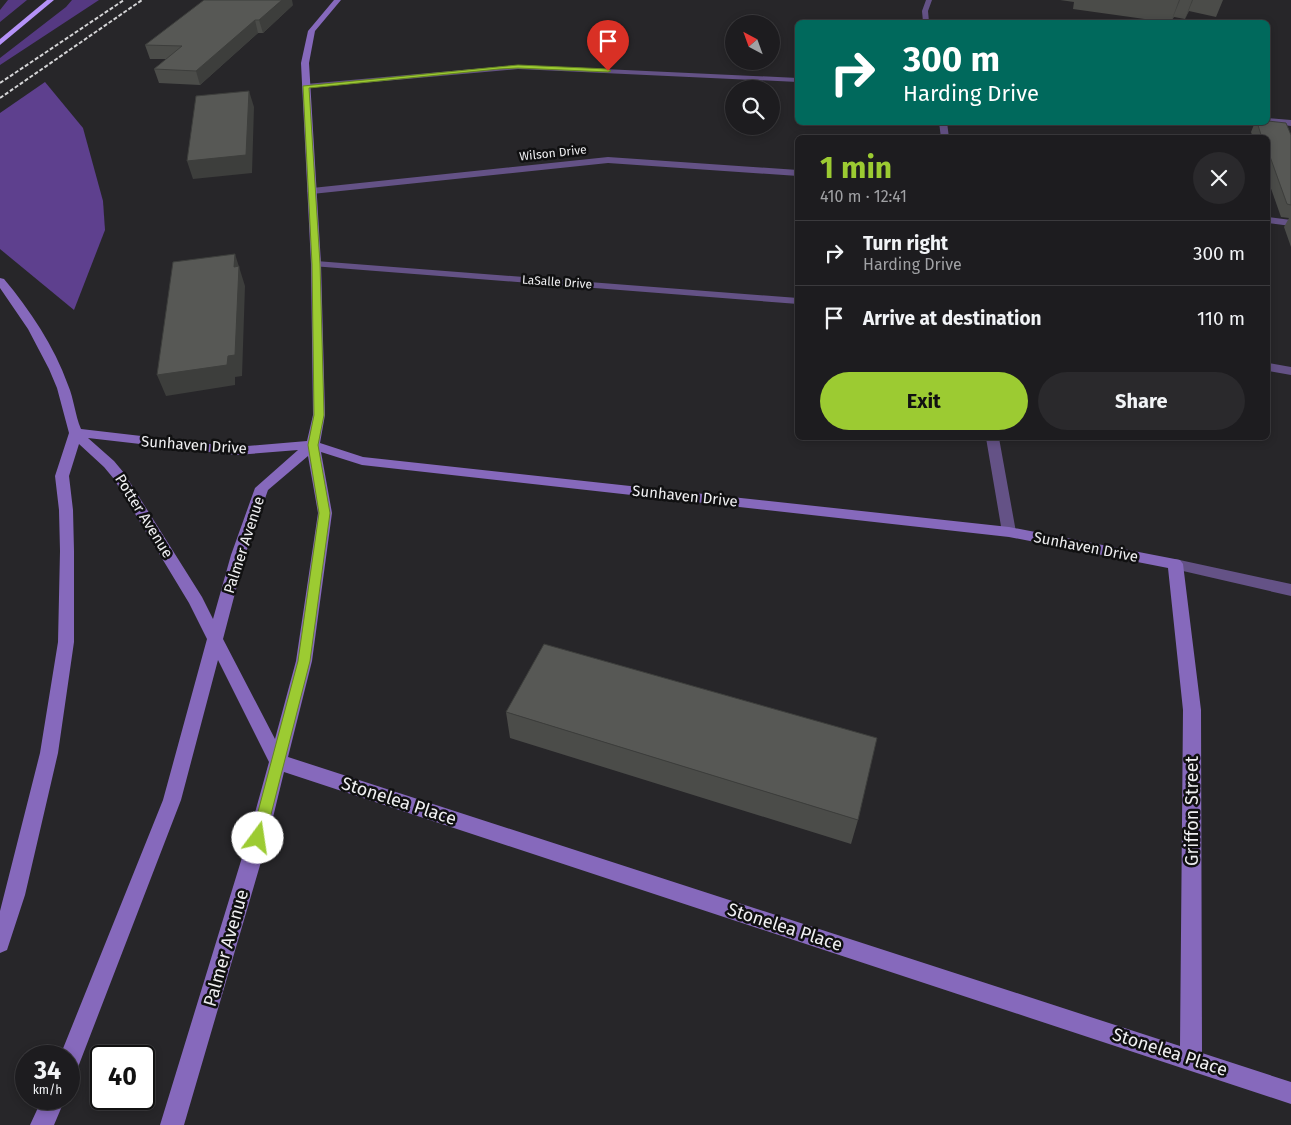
<!DOCTYPE html>
<meta charset="utf-8">
<style>
:root{--surface:#1d1c1f;--page:#2a292c;--text:#f1f3f6;--muted:#a0a1a4;--line:#3b3a3d;--accent:#9ccb32}
body{margin:0;font-family:"Fira Sans",sans-serif;background:var(--page);color:var(--text);height:100vh;display:flex;flex-direction:column;font-size:19px;white-space:nowrap}
*{box-sizing:border-box;margin:0}
p{font-size:16px;color:var(--muted)}
.icon{flex:none;width:28px;height:28px;fill:none;stroke:currentColor;stroke-width:2;stroke-linecap:round;stroke-linejoin:round}
.map{position:relative;flex:1;overflow:hidden}
.sheet{position:absolute;left:795px;top:135px;width:475px;height:305px;display:flex;flex-direction:column;background:var(--surface);border-radius:8px;box-shadow:0 2px 8px #0003,0 0 0 1px var(--line)}
.sheet>*{flex:none}
.top-card{position:absolute;left:795px;top:20px;width:475px;height:105px;border-radius:8px;box-shadow:0 2px 8px #0003,0 0 0 1px var(--line);background:#00695c;color:#fff;overflow:hidden}
.needle{width:32px;rotate:319deg}
.tools{position:absolute;left:725px;top:15px;display:grid;gap:10px}
.tools a{display:grid;place-items:center;width:55px;height:55px;border-radius:50%;background:var(--surface);box-shadow:0 2px 8px #0003,0 0 0 1px var(--line);font-size:25px}
.speed{position:absolute;left:15px;top:1045px;display:flex;gap:10px;font-size:25px;font-weight:700;text-align:center}
.speed>*{display:grid;place-content:center;width:65px;height:65px;border-radius:50%;background:var(--surface);box-shadow:0 2px 8px #0003,0 0 0 1px var(--line);line-height:1}
.speed small{font-size:12px;font-weight:400}
.speed .limit{border:2px solid #111;border-radius:8px;background:#fff;color:#111}
.pin{position:absolute;display:grid;place-items:center;width:42px;height:42px;color:#fff;margin:-51px -21px;border-radius:50% 50% 50% 0;rotate:-45deg;box-shadow:0 0 5px #0007}
.pin .icon{rotate:45deg}
.me{position:absolute;width:55px;margin:-28px;rotate:14deg;stroke-linejoin:round;filter:drop-shadow(0 0 4px #0008)}
.turn{display:flex;align-items:center;gap:18px;height:105px;padding:0 25px;font-size:22px}
.turn .icon{width:65px;height:65px;stroke-width:2.5}
.turn b{display:block;font-size:35px;line-height:42px}
.round{display:grid;place-items:center;flex:none;width:52px;height:52px;border-radius:26px;background:var(--page)}
.headline{display:flex;align-items:center;justify-content:space-between;height:85px;padding:0 25px}
h1{font-size:30px;font-weight:700;line-height:38px;color:var(--accent)}
.action{display:flex;gap:10px;margin-top:auto;padding:10px 25px}
.action a{flex:1;height:58px;border-radius:30px;background:var(--accent);color:#111;font-size:20px;font-weight:700;line-height:58px;text-align:center}
.action a+a{background:var(--page);color:var(--text)}
ul{padding:0;list-style:none}
li{display:flex;align-items:center;gap:15px;height:65px;padding:0 25px;border-top:1px solid var(--line)}
li div{flex:1}
li b{display:block;font-size:19px}
li em{font-style:normal}
.map>svg:first-child{display:block}
.green{fill:#553982}
.forest{fill:#5e408e}
.lines{fill:none;stroke-linecap:round;stroke-linejoin:round}
.street{fill:#645286;fill-rule:evenodd}
.secondary{fill:#8669bc;fill-rule:evenodd}
.highway{fill:#b592f8;fill-rule:evenodd}
.rail{stroke:#d4d4d6;stroke-width:2;stroke-dasharray:4 2;stroke-linecap:butt}
.wall{fill:#4b4c49}
.shaded-wall{fill:#3d3e3c}
.building{fill:#575855;stroke:#3d3e3c}
.route{fill:#9ccb32;stroke:#658420}
.labels{text-anchor:middle;dominant-baseline:central;stroke-width:5;stroke-linejoin:round;paint-order:stroke}
.far-street-label{font-size:12px;fill:#efeff1;stroke:#101011}
.street-label{font-size:15px;fill:#efeff1;stroke:#101011}
.near-street-label{font-size:18px;fill:#efeff1;stroke:#101011}
</style>
<div class="map">
<svg width="1291" height="1125" viewBox="0 0 1291 1125">
<rect width="100%" height="100%" fill="#272629"/>
<!-- green -->
<path class="green" d="M 8,0 L 27,0 L 0,22 L 0,10 Z
M 72,0 L 99,0 L 0,65 L 0,58 L 66,7 Z"/>
<!-- forest -->
<path class="forest" d="M 45,82 L 83,128 L 103,201 L 105,230 L 74,310 L 0,249 L 0,113 Z"/>
<g class="lines">
<!-- street -->
<path class="street" d="M 926,0 L 932,0 L 928,11 L 929,22 L 923,22 L 922,11 Z
M 518,65 L 798,78 L 798,82 L 518,69 L 306,88 L 302,86 L 306,84 Z
M 1268,118 L 1291,120 L 1291,126 L 1265,123 L 1268,122 Z
M 939,122 L 947,122 L 949,138 L 941,138 Z
M 608,157 L 798,170 L 798,176 L 608,163 L 312,194 L 307,191 L 312,188 Z
M 1268,217 L 1291,220 L 1291,226 L 1268,223 Z
M 316,261 L 798,298 L 798,304 L 312,266 L 311,264 Z
M 1268,363 L 1291,367 L 1291,375 L 1268,371 Z
M 986,438 L 999,438 L 1016,532 L 1014,536 L 1004,536 L 1002,532 Z
M 1175,559 L 1291,584 L 1291,596 L 1170,568 L 1167,564 L 1170,560 Z"/>
<!-- secondary -->
<path class="secondary" d="M 334,0 L 341,0 L 315,31 L 309,63 L 321,264 L 325,415 L 320,443 L 363,457 L 1009,527 L 1180,560 L 1183,564 L 1201,710 L 1202,1053 L 1291,1082 L 1291,1104 L 284,772 L 268,838 L 184,1125 L 160,1125 L 248,838 L 269,762 L 218,660 L 181,800 L 80,1062 L 77,1070 L 69,1073 L 69,1056 L 60,1056 L 163,800 L 207,639 L 189,603 L 114,479 L 104,467 L 79,444 L 69,476 L 73,510 L 74,551 L 74,642 L 58,753 L 25,895 L 7,950 L 0,953 L 0,911 L 40,753 L 58,642 L 60,551 L 59,510 L 55,476 L 69,433 L 57,388 L 49,369 L 28,329 L 0,288 L 0,278 L 4,279 C 30,310 54,346 68,385 C 74,399 75,415 81,429 L 236,447 L 307,441 L 313,415 L 311,264 L 301,63 L 308,31 ZM 88,438 L 236,455 L 298,450 L 255,488 L 231,555 L 213,619 L 202,597 L 124,473 L 114,461 ZM 321,452 L 362,465 L 1009,537 L 1168,568 L 1183,710 L 1180,1046 L 288,757 L 312,661 L 332,513 ZM 308,456 L 318,513 L 296,661 L 275,739 L 223,639 L 245,555 L 268,490 Z
M 42,1099 L 65,1099 L 54,1125 L 30,1125 Z"/>
<!-- highway -->
<path class="highway" d="M 47,0 L 54,0 L 0,45 L 0,39 Z"/>
<!-- rail -->
<path class="rail" d="M 0,83 L 124,0
M 0,98 L 142,0"/>
</g>
<!-- wall -->
<path class="wall" d="M 1060,0 L 1223,0 L 1216,17 L 1189,11 L 1185,19 L 1174,17 L 1171,22 L 1166,22 L 1073,9 L 1074,2 Z
M 293,5 L 263,33 L 258,33 L 200,85 L 159,83 L 154,69 L 166,59 L 150,59 L 145,45 Z
M 1255,122 L 1268,122 L 1291,135 L 1291,247 L 1284,227 L 1289,218 L 1281,217 L 1268,180 L 1268,138 L 1253,138 L 1251,132 Z
M 506,712 L 858,820 L 851,844 L 510,738 Z"/>
<!-- shaded-wall -->
<path class="shaded-wall" d="M 282,0 L 292,0 L 293,5 L 263,33 L 259,20 Z
M 1179,0 L 1180,0 L 1171,22 Z
M 1192,0 L 1193,0 L 1185,19 Z
M 255,20 L 258,33 L 200,85 L 196,71 Z
M 249,91 L 254,107 L 252,173 L 193,179 L 187,161 Z
M 235,254 L 245,286 L 242,376 L 235,377 L 235,385 L 166,396 L 157,375 L 234,267 Z"/>
<!-- building -->
<path class="building" d="M 204,0 L 282,0 L 259,20 L 255,20 L 196,71 L 154,69 L 182,46 L 145,45 Z
M 249,91 L 246,155 L 187,161 L 196,96 Z
M 1268,121 L 1286,123 L 1291,135 L 1291,205 L 1287,204 L 1268,151 L 1268,138 L 1262,138 L 1257,122 L 1268,122 Z
M 235,254 L 234,267 L 239,266 L 235,355 L 228,356 L 227,365 L 157,375 L 173,262 Z
M 544,644 L 877,738 L 858,820 L 506,712 Z"/>
<!-- route -->
<path class="route" d="M 518,65 L 608,69 L 611,71 L 608,72 L 518,68 L 499,69 L 309,88 L 320,264 L 322,339 L 324,415 L 318,445 L 330,513 L 310,661 L 265,838 L 263,843 L 258,845 L 253,843 L 251,838 L 298,661 L 319,513 L 308,445 L 314,415 L 313,339 L 312,264 L 303,86 Z"/>
<g class="labels">
<!-- far-street labels -->
<g class="far-street-label">
<text transform="translate(553 153) rotate(-6)">Wilson Drive</text>
<text transform="translate(557 282) rotate(4)">LaSalle Drive</text>
</g>
<!-- street labels -->
<g class="street-label">
<text transform="translate(194 445) rotate(4)">Sunhaven Drive</text>
<text transform="translate(685 496) rotate(6)">Sunhaven Drive</text>
<text transform="translate(144 516) rotate(58)">Potter Avenue</text>
<text transform="translate(244 545) rotate(-72)">Palmer Avenue</text>
<text transform="translate(1086 547) rotate(11)">Sunhaven Drive</text>
</g>
<!-- near-street labels -->
<g class="near-street-label">
<text transform="translate(399 801) rotate(18)">Stonelea Place</text>
<text transform="translate(1192 811) rotate(-90)">Griffon Street</text>
<text transform="translate(785 927) rotate(18)">Stonelea Place</text>
<text transform="translate(226 948) rotate(-74)">Palmer Avenue</text>
<text transform="translate(1170 1052) rotate(18)">Stonelea Place</text>
</g>
</g>
</svg>
<div class="tools">
<a><svg class="needle" viewBox="-14 -14 28 28"><path d="M0-13l5 13h-10z" fill="#e53935"/><path d="M0 13l5-13h-10z" fill="#a0a1a4"/></svg></a>
<a><svg class="icon" aria-label="search" viewBox="0 0 24 24"><circle cx="10" cy="10" r="6"/><path d="M15 15l6 6"/></svg></a>
</div>
<div class="speed"><div>34<small>km/h</small></div><div class="limit">40</div></div>
<div class="pin" style="left:608px;top:71px;background:#d93025"><svg class="icon" aria-label="arrive" viewBox="0 0 24 24"><path d="M6 21V4h12l-3 4 3 4H6"/></svg></div>
<svg class="me" style="left:258px;top:838px" viewBox="-20 -20 40 40"><circle r="19" fill="#fff"/><path d="M0-13L10 11 0 6-10 11z" fill="#9ccb32"/></svg>
<div class="top-card">
<div class="turn"><svg class="icon" aria-label="right" viewBox="0 0 24 24"><path d="M7 20v-9h11M14 6l5 5-5 5"/></svg><div><b>300 m</b>Harding Drive</div></div>
</div>
<section class="sheet">
<div class="headline"><div><h1>1 min</h1><p>410 m · 12:41</p></div><a class="round"><svg class="icon" aria-label="close" viewBox="0 0 24 24"><path d="M6 6l12 12M18 6L6 18"/></svg></a></div>
<ul>
<li><svg class="icon" aria-label="right" viewBox="0 0 24 24"><path d="M7 20v-9h11M14 6l5 5-5 5"/></svg><div><b>Turn right</b><p>Harding Drive</p></div><em>300 m</em></li>
<li><svg class="icon" aria-label="arrive" viewBox="0 0 24 24"><path d="M6 21V4h12l-3 4 3 4H6"/></svg><div><b>Arrive at destination</b></div><em>110 m</em></li>
</ul>
<div class="action"><a>Exit</a><a>Share</a></div>
</section>
</div>
